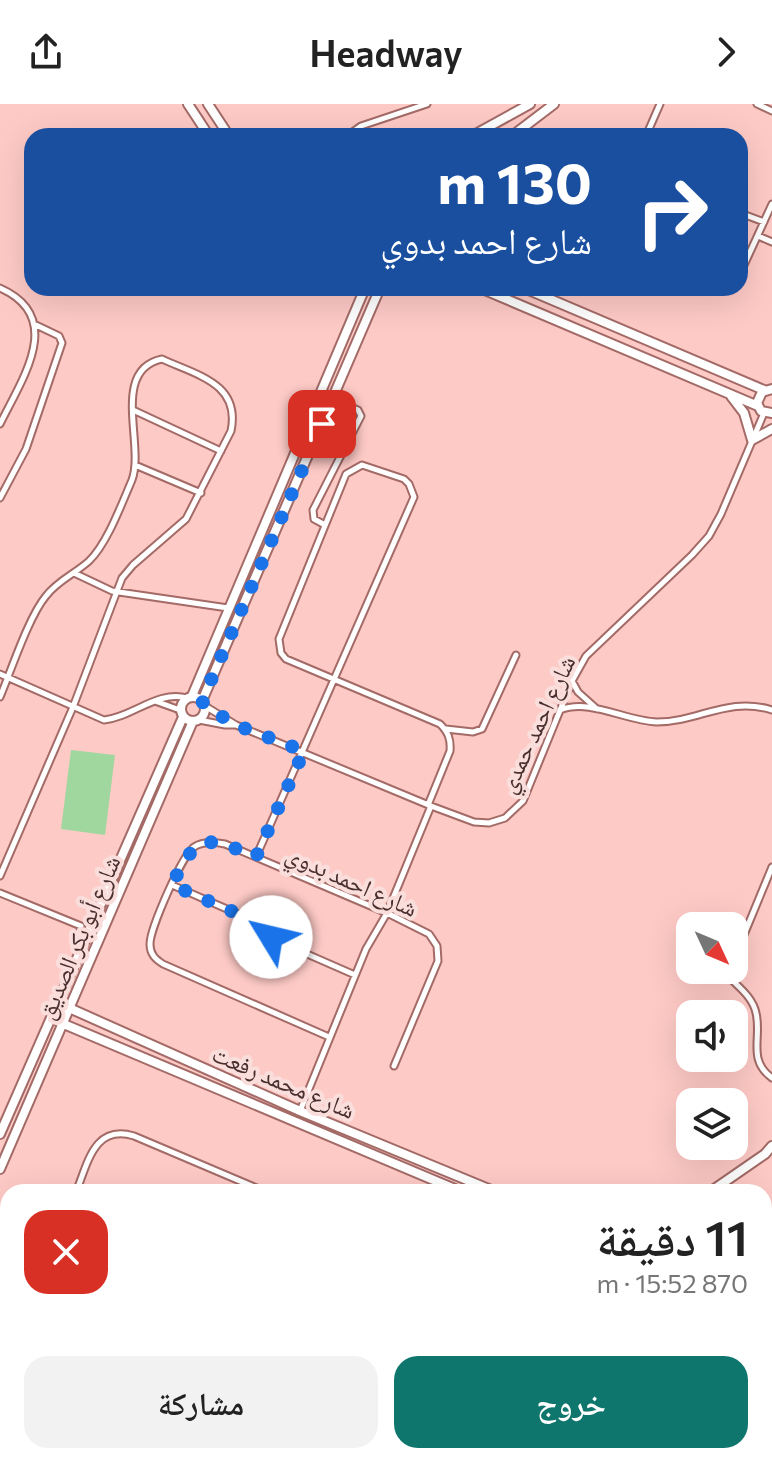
<!DOCTYPE html>
<html lang="ar">
<meta charset="utf-8">
<style>
:root{--surface:#fff;--page:#f2f2f2;--text:#222;--muted:#767676;--accent:#0f766e}
body{margin:0;font-family:Commissioner,"Noto Naskh Arabic",sans-serif;background:var(--page);color:var(--text);direction:rtl;height:100vh;display:flex;flex-direction:column;font-size:30px;white-space:nowrap}
*{box-sizing:border-box;margin:0}
p{font-size:26px;color:var(--muted)}
.icon{flex:none;width:44px;height:44px;fill:none;stroke:currentColor;stroke-width:2;stroke-linecap:round;stroke-linejoin:round}
.map{position:relative;flex:1;overflow:hidden;direction:ltr}
.sheet{position:absolute;left:0px;top:1080px;width:772px;height:280px;display:flex;flex-direction:column;background:var(--surface);border-radius:24px 24px 0 0;box-shadow:0 8px 32px #0002;direction:rtl}
.sheet>*{flex:none}
.top-card{position:absolute;left:24px;top:24px;width:724px;height:168px;border-radius:24px;box-shadow:0 8px 32px #0002;direction:rtl;background:#1a4fa0;color:#fff;overflow:hidden}
.needle{width:52px;rotate:134deg}
.fabs{position:absolute;left:676px;top:808px;display:grid;gap:16px}
.fabs a{display:grid;place-items:center;width:72px;height:72px;border-radius:16px;background:var(--surface);box-shadow:0 8px 32px #0002;font-size:40px}
.pin{position:absolute;display:grid;place-items:center;width:68px;height:68px;color:#fff;margin:-34px;border-radius:16px;box-shadow:0 4px 12px #0006}
.me{position:absolute;width:88px;margin:-44px;rotate:306deg;stroke-linejoin:round;filter:drop-shadow(0 0 6px #0008)}
.turn{display:flex;align-items:center;gap:28px;height:168px;padding:0 24px;font-size:36px}
.turn .icon{width:104px;height:104px;stroke-width:2.5}
.turn b{display:block;font-size:56px;line-height:68px}
.round{display:grid;place-items:center;flex:none;width:84px;height:84px;border-radius:24px;background:var(--page)}
.summary{display:flex;align-items:center;justify-content:space-between;height:136px;padding:0 24px}
h1{font-size:48px;font-weight:600;line-height:60px}
.button{display:flex;gap:16px;margin-top:auto;padding:16px 24px}
.button a{flex:1;height:92px;border-radius:24px;background:var(--accent);color:#fff;font-size:32px;font-weight:600;line-height:92px;text-align:center}
.button a+a{background:var(--page);color:var(--text)}
header{display:flex;justify-content:space-between;align-items:center;height:104px;padding:0 24px;background:var(--surface);font-size:36px;font-weight:600}
.map>svg:first-child{display:block}
.green{fill:#a0d79e}
.lines{fill:none;stroke-linecap:round;stroke-linejoin:round}
.street-casing{stroke:#a36a66;stroke-width:9}
.secondary-casing{stroke:#a36a66;stroke-width:12}
.street{stroke:#fff;stroke-width:5}
.secondary{stroke:#fff;stroke-width:8}
.route{stroke:#1a73e8;stroke-width:14;stroke-dasharray:0 25.2}
.labels{text-anchor:middle;dominant-baseline:central;stroke-width:8;stroke-linejoin:round;paint-order:stroke}
.street-label{font-size:24px;fill:#482f2d;stroke:#f9dedc}
</style>
<header><svg class="icon" aria-label="forward" viewBox="0 0 24 24"><path d="M9 5l7 7-7 7"/></svg>Headway<svg class="icon" aria-label="share" viewBox="0 0 24 24"><path d="M12 15V3M7 8l5-5 5 5M5 13v7h14v-7"/></svg></header>
<div class="map">
<svg width="772" height="1360" viewBox="0 0 772 1360">
<rect width="100%" height="100%" fill="#fecac6"/>
<!-- green -->
<path class="green" d="M 71,646 L 115,651 L 105,731 L 61,725 Z"/>
<g class="lines">
<!-- street casing -->
<g class="street-casing">
<path id="street" d="M 757,0 L 772,7
M 347,32 L 361,22 L 427,0
M 646,32 L 660,0
M 740,109 L 764,118
M 758,132 L 772,138
M 740,170 L 772,100
M 0,184 C 66,213 22,275 0,320
M 133,306 L 221,347
M 135,361 L 201,389
M 0,394 L 26,345 L 62,239 L 59,232 L 36,221
M 325,421 L 314,415 L 313,406 L 361,312 L 358,306 L 333,295
M 74,469 L 112,487 L 228,504
M 0,570 L 104,616 C 133,613 157,586 187,594
M 572,577 L 578,588 L 597,605
M 0,593 C 11,567 29,512 46,492 C 57,477 76,469 89,457 C 107,440 122,399 132,376 C 145,341 110,266 162,255 C 196,271 241,279 231,327 L 186,415 L 133,461 L 122,474 L 73,603 L 0,772
M 155,597 L 180,606
M 205,602 L 236,621 L 431,702 L 474,718 L 489,719 L 505,714 L 523,697 L 572,577 L 586,552 L 692,451 L 709,432 L 721,410 L 764,309
M 560,606 C 590,594 625,617 657,618 C 699,618 728,592 772,606
M 199,616 L 225,621 L 235,621
M 446,625 L 473,628 L 482,625 L 516,551
M 256,753 L 414,393 L 409,380 L 404,375 L 362,361 L 346,370 L 279,535 L 281,549 L 286,555 L 440,620 C 448,628 451,635 450,647 L 428,701
M 172,781 L 268,823 L 271,833 L 275,836 L 355,871
M 0,789 L 81,822 L 77,836 L 83,839
M 734,855 L 772,763
M 730,866 L 730,874 C 740,884 753,894 756,909 C 762,933 747,956 772,974
M 329,933 L 163,860 C 155,855 150,850 150,840 C 150,825 182,751 194,743 C 203,737 215,738 225,740 L 387,809 L 429,830 L 437,842 L 438,857 L 394,962
M 300,1007 L 366,845 L 387,809 L 431,702
M 76,1088 C 88,1059 94,1020 134,1032 L 266,1088
M 0,1126 L 8,1132
M 0,1140 L 8,1142
M 0,1267 L 8,1249
M 764,1316 L 764,1332
M 110,1360 L 114,1352
M 396,1360 L 399,1352
M 632,1360 L 640,1352
M 752,1360 L 755,1352"/>
</g>
<!-- secondary casing -->
<g class="secondary-casing">
<path id="secondary" d="M 188,0 L 209,32
M 208,0 L 229,32
M 472,32 L 530,0
M 512,32 L 554,0
M 480,184 L 758,302
M 524,184 L 764,286
M 772,285 L 762,288 L 757,299 L 761,307 L 772,309
M 731,292 L 744,309 L 752,336 L 772,325
M 192,592 L 365,184
M181 605a12 12 0 1 1 24 0a12 12 0 1 1-24 0Z
M 202,597 L 380,184
M 58,899 L 300,1007 L 496,1088
M 59,918 L 462,1088
M 0,1030 L 183,613
M 0,1065 L 193,617
M 710,1088 L 765,1050 L 772,1042
M 764,1203 L 772,1206
M 764,1216 L 772,1220"/>
</g>
<!-- street -->
<use href="#street" class="street"/>
<!-- secondary -->
<use href="#secondary" class="secondary"/>
</g>
<g class="lines">
<!-- route -->
<path class="route" d="M 271,833 L 268,823 L 172,781 C 197,729 205,731 256,753 L 304,647 L 236,621 L 205,602 L 202,597 L 322,320"/>
</g>
<g class="labels">
<!-- street labels -->
<g class="street-label">
<text transform="translate(536 620) rotate(-65)">شارع احمد حمدي</text>
<text transform="translate(352 776) rotate(24)">شارع احمد بدوي</text>
<text transform="translate(78 833) rotate(-67)">شارع أبو بكر الصديق</text>
<text transform="translate(284 977) rotate(23)">شارع محمد رفعت</text>
</g>
</g>
</svg>
<div class="fabs">
<a><svg class="needle" viewBox="-14 -14 28 28"><path d="M0-13l5 13h-10z" fill="#e53935"/><path d="M0 13l5-13h-10z" fill="#767676"/></svg></a>
<a><svg class="icon" aria-label="sound" viewBox="0 0 24 24"><path d="M4 9h4l5-4v14l-5-4H4zM17 9q2 3 0 6"/></svg></a>
<a><svg class="icon" aria-label="layers" viewBox="0 0 24 24"><path d="M12 4l9 5-9 5-9-5zM3 14l9 5 9-5"/></svg></a>
</div>
<div class="pin" style="left:322px;top:320px;background:#d93025"><svg class="icon" aria-label="arrive" viewBox="0 0 24 24"><path d="M6 21V4h12l-3 4 3 4H6"/></svg></div>
<svg class="me" style="left:271px;top:833px" viewBox="-20 -20 40 40"><circle r="19" fill="#fff"/><path d="M0-13L10 11 0 6-10 11z" fill="#1a73e8"/></svg>
<div class="top-card">
<div class="turn"><svg class="icon" aria-label="right" viewBox="0 0 24 24"><path d="M7 20v-9h11M14 6l5 5-5 5"/></svg><div><b>130 m</b>شارع احمد بدوي</div></div>
</div>
<section class="sheet">
<div class="summary"><div><h1>11 دقيقة</h1><p>870 m · 15:52</p></div><a class="round" style="background:#d93025;color:#fff"><svg class="icon" aria-label="close" viewBox="0 0 24 24"><path d="M6 6l12 12M18 6L6 18"/></svg></a></div>
<div class="button"><a>خروج</a><a>مشاركة</a></div>
</section>
</div>
